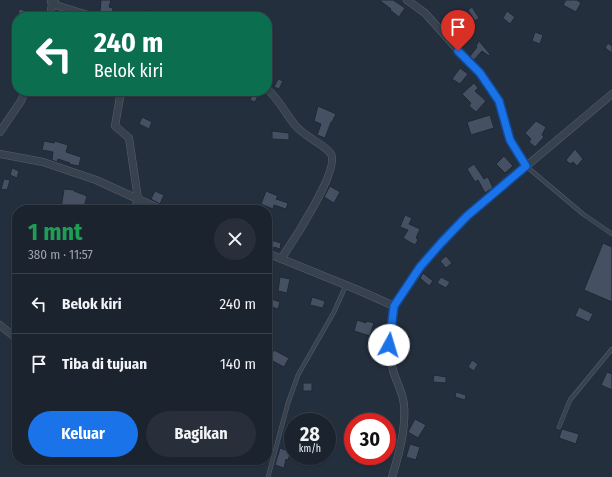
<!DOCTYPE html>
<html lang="id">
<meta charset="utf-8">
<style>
:root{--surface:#1b232e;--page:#282f3a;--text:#f1f3f6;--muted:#a0a4aa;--line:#39404a;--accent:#1a73e8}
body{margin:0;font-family:"Fira Sans Condensed",sans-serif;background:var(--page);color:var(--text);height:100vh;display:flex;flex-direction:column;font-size:15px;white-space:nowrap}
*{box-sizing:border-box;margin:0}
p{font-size:13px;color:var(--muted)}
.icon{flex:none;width:22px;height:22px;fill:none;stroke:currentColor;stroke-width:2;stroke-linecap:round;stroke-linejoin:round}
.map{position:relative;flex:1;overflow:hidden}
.sheet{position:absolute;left:12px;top:205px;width:260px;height:260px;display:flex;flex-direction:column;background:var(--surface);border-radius:16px;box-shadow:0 1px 3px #0004,0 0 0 1px var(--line)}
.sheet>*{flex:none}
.hud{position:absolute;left:12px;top:12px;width:260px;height:84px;border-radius:16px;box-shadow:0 1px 3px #0004,0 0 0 1px var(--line);background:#0b6e4f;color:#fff;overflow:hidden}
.speed{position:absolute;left:284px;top:413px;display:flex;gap:8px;font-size:20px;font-weight:700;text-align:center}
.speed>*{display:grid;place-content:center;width:52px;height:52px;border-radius:50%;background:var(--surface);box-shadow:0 1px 3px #0004,0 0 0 1px var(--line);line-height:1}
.speed small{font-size:10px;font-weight:400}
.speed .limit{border:6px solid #d22;background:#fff;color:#111}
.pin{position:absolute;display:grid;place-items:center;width:34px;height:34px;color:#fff;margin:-41px -17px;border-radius:50% 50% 50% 0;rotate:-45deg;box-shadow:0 0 4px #0007}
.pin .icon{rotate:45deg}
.me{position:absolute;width:44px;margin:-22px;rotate:6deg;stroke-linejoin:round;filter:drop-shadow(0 0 3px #0008)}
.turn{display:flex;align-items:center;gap:14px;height:84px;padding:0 16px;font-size:18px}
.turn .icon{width:52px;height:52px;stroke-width:2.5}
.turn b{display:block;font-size:28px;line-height:34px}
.round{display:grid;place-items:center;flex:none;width:42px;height:42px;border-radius:21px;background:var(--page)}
.summary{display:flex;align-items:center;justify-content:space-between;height:68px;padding:0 16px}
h1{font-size:24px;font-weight:700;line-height:30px;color:#1e9e55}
.cta{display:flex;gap:8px;margin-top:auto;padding:8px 16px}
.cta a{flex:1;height:46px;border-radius:24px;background:var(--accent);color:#fff;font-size:16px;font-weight:700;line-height:46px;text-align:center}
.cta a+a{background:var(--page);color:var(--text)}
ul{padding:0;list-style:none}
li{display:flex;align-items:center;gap:12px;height:60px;padding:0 16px;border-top:1px solid var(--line)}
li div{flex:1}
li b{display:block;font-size:15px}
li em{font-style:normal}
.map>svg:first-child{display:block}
.building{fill:#455162;stroke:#1f2835}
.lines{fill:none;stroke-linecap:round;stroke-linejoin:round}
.service-casing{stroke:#565f6c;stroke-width:4.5}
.minor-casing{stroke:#565f6c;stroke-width:8}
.service{stroke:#38414e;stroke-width:3.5}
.minor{stroke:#38414e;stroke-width:7}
.route-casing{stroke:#114b97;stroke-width:10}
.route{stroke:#1a73e8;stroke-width:7}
</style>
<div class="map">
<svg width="612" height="477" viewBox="0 0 612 477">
<rect width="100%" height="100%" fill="#242f3e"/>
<!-- building -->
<path class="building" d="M 101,0 L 111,0 L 109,7 L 113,8 L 112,13 L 100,12 Z
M 379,0 L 393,0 L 405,8 L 399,17 L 390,10 L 391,9 Z
M 566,0 L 577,0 L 581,3 L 576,12 L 563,5 Z
M 472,7 L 479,18 L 475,21 L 468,10 Z
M 19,9 L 31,12 L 30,17 L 18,17 Z
M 145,10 L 163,15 L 162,17 L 143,16 Z
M 507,11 L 515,17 L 510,24 L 503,18 Z
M 463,22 L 467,26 L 454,36 L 451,32 Z
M 535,32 L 543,35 L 540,44 L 532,41 Z
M 479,41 L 490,54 L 489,56 L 482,51 L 474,60 L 470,56 L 477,47 L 476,46 Z
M 608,43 L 612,46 L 612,53 L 605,48 Z
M 460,68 L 468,74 L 460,84 L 452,79 Z
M 278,79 L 283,81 L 279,89 L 274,87 Z
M 474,83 L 478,88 L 475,91 L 486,101 L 476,112 L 469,106 L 471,103 L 462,94 Z
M 253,91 L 259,94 L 255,102 L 250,100 Z
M 318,106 L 336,114 L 332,122 L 331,122 L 325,138 L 317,135 L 321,124 L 314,121 Z
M 490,115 L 494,128 L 471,135 L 467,122 Z
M 142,117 L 152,122 L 149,129 L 139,124 Z
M 536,121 L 546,127 L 542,135 L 544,137 L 535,147 L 529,142 L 531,139 L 525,133 Z
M 272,131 L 289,133 L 289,140 L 272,139 Z
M 44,141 L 54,143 L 55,141 L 68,145 L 66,152 L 81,157 L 79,166 L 69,164 L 70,163 L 58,159 L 57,162 L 52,160 L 53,152 L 42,150 Z
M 575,149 L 583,159 L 577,166 L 573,162 L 570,164 L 566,160 Z
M 504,156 L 513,166 L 505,173 L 496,164 Z
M 474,164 L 484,179 L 488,177 L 493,188 L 485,193 L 478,180 L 475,182 L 467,169 Z
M 12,168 L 19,171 L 17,178 L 10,175 Z
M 4,179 L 10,180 L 7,190 L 1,189 Z
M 330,186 L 340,192 L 334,203 L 324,197 Z
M 64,189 L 74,190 L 74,191 L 87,196 L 83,210 L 70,206 L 69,210 L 61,209 Z
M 155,191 L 164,195 L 160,204 L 151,199 Z
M 266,191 L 278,196 L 276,199 L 288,203 L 286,209 L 274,205 L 273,209 L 261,204 Z
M 405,215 L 412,218 L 409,224 L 420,229 L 416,238 L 418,240 L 415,245 L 403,238 L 408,230 L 400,227 Z
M 267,239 L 281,243 L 280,249 L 274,247 L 273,250 L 267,248 Z
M 603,243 L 612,247 L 612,302 L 584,290 Z
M 446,256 L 452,263 L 446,268 L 440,261 Z
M 423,273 L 433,281 L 429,286 L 420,278 Z
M 280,277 L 290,279 L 287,293 L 278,291 Z
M 441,277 L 450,282 L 446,288 L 437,283 Z
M 312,297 L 325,301 L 323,308 L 310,305 Z
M 272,299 L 280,302 L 278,309 L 269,306 Z
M 579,307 L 593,314 L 589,322 L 575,316 Z
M 357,320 L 366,323 L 366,321 L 374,323 L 370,336 L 354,331 Z
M 274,350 L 289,358 L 284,367 L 269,359 Z
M 472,360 L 478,364 L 474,371 L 468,367 Z
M 607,372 L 612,374 L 612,390 L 601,385 Z
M 434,375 L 446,377 L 446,383 L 433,382 Z
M 303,383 L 312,383 L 312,391 L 303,391 Z
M 456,392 L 466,395 L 465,400 L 455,397 Z
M 415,419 L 426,425 L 418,438 L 408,432 Z
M 293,427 L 293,441 L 287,439 Z
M 562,429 L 579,434 L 576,444 L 559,438 Z
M 387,433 L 396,435 L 394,450 L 387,449 Z
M 410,444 L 420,447 L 416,460 L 406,457 Z
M 280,448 L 291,452 L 288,460 L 286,459 L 284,468 L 275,465 Z
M 247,460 L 265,460 L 262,466 Z"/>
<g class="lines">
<!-- service casing -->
<g class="service-casing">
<path id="service" d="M 526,166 L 583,214 L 612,234
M 559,427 L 570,400 L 612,349
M 268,477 L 288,403 L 298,375 L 334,312 L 346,285"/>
</g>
<!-- minor casing -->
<g class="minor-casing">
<path id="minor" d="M 55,0 L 52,4 L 94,17
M 407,0 L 425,13 L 467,60 L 480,73 L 499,101 L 510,140 L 526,166
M 50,17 L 52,4 L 51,2
M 267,89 C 279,99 285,113 295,125 C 303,136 326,145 331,154 C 340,170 292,243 281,259
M 121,91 L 115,126 L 129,138 L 138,199 L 134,210
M 0,132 L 21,101 L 25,91
M 0,154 L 43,162 L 96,180 L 162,210
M 267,253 L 358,290 L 394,306 L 421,267 L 441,243 L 467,216 L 612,94
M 0,325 L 17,339
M 392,477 C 399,454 406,429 404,405 C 403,392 396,382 393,370 C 387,347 390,329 394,306"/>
</g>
<!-- service -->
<use href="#service" class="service"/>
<!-- minor -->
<use href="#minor" class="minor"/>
</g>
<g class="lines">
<!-- route casing -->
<g class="route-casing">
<path id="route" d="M 389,345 L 394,306 L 420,267 L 441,243 L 467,216 L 526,166 L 510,140 L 499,101 L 480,73 L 458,51"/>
</g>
<!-- route -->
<use href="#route" class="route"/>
</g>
</svg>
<div class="speed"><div>28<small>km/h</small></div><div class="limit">30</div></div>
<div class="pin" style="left:458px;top:51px;background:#d93025"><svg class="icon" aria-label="arrive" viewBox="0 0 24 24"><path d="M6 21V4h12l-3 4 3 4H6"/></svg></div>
<svg class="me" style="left:389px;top:345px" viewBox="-20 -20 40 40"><circle r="19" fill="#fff"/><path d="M0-13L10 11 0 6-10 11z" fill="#1a73e8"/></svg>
<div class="hud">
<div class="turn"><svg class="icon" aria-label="left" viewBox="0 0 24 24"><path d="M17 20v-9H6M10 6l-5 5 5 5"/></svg><div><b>240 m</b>Belok kiri</div></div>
</div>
<section class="sheet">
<div class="summary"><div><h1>1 mnt</h1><p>380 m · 11:57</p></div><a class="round"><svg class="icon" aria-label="close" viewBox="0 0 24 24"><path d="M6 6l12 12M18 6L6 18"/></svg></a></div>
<ul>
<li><svg class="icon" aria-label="left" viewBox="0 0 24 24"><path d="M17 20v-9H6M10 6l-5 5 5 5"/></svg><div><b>Belok kiri</b></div><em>240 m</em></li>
<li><svg class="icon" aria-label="arrive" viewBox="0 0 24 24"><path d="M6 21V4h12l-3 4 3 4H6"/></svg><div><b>Tiba di tujuan</b></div><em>140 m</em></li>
</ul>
<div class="cta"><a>Keluar</a><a>Bagikan</a></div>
</section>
</div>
